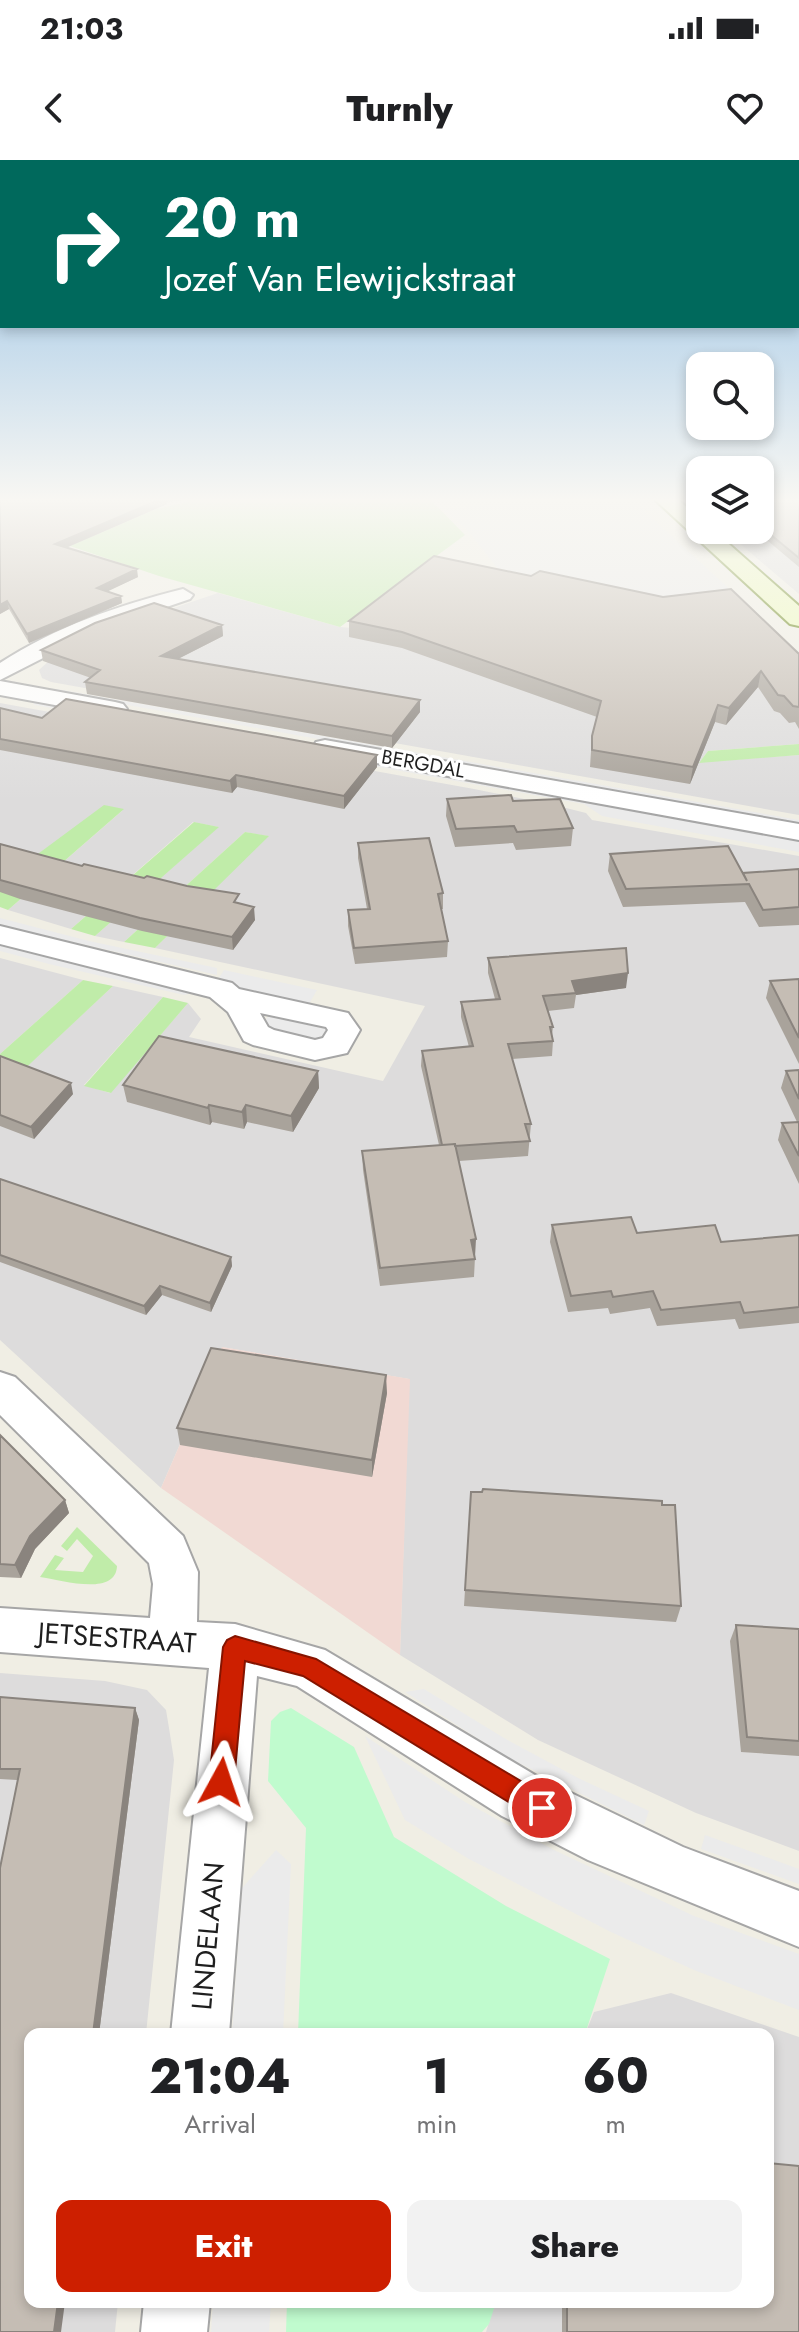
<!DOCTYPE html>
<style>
:root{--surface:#fff;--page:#f2f2f2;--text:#202124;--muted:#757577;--accent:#cd1f00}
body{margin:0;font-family:Jost,sans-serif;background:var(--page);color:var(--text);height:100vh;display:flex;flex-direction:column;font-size:30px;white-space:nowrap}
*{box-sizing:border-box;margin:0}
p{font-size:26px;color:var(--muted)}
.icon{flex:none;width:44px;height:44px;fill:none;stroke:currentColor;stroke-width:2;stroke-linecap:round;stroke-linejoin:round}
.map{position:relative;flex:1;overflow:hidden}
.details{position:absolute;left:24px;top:1868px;width:750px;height:280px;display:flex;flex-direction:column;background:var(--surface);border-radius:16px;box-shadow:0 4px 12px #0003}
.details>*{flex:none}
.banner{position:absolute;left:0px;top:0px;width:800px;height:168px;box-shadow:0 4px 12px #0003;background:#00695c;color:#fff;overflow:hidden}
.buttons{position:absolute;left:686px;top:192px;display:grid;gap:16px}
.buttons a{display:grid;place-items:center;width:88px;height:88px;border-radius:16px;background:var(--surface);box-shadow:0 4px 12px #0003;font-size:40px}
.pin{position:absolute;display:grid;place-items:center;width:68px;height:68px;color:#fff;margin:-34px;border:4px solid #fff;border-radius:50%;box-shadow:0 2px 8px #0007}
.me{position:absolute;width:88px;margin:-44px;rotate:5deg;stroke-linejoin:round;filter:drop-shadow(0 0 6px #0008)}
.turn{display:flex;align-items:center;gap:28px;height:168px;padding:0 32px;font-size:36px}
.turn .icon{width:104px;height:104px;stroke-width:2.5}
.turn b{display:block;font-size:56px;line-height:68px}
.eta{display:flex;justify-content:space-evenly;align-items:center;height:136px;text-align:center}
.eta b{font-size:48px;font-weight:800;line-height:56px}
.button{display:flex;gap:16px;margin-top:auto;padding:16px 32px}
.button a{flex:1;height:92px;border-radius:16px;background:var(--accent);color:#fff;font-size:32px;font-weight:800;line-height:92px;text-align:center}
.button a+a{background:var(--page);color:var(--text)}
.status{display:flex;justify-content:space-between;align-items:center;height:56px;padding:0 40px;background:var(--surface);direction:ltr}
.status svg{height:22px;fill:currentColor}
header{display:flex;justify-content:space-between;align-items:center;height:104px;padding:0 32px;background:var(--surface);font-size:36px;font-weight:800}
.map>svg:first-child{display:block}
.residential{fill:#dddcdc}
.commercial{fill:#f1d9d3}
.grass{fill:#c0eca9}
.park{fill:#c0fbce}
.parking{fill:#ebebeb}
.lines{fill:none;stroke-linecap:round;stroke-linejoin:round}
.street-casing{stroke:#a6a6a6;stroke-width:4}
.secondary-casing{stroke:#5b7b01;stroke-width:4}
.street{fill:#fff;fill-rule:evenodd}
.secondary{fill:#eefcb7;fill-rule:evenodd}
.wall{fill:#a9a39b}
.shaded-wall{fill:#8a847e}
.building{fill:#c5bdb4;stroke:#8a847e;stroke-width:2}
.route{fill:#cd1f00;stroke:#851400;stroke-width:2}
.labels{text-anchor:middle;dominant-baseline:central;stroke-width:6;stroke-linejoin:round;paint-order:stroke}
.far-street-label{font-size:20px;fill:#1f1f1f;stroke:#fff}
.near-street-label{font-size:28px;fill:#1f1f1f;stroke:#fff}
</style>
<div class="status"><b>21:03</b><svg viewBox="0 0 49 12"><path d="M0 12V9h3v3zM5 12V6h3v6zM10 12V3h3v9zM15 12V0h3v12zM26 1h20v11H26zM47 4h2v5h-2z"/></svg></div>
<header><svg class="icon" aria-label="back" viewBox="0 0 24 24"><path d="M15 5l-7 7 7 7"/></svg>Turnly<svg class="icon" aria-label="heart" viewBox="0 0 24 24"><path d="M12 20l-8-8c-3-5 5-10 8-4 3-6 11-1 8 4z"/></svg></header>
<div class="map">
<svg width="799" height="2172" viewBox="0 0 799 2172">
<rect width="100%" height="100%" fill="#f0eee4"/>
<!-- residential -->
<path class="residential" d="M 799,337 L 799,434 L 724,370 L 760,370 Z
M 218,433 L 340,467 L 739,498 L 799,493 L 799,584 L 708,591 L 700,602 L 799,595 L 799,655 L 51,522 L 42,518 L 39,510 L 51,499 L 168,450 Z
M 0,543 L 474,629 L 554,645 L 586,653 L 592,660 L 799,696 L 799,1691 L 696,1653 L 538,1580 L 400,1495 L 409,1219 L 222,1187 L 161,1328 L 0,1180 L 0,931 L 113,826 L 163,837 L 84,925 L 110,933 L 188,843 L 201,859 L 189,877 L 383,921 L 425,846 L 155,788 L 267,676 L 245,672 L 124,782 L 95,776 L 218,667 L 193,662 L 71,769 L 8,750 L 123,650 L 0,722 Z
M 0,798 L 83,820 L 0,894 Z
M 0,1513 L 105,1521 L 147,1530 L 166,1550 L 169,1568 L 174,1600 L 146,1874 L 30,1874 L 30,2142 L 118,2142 L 115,2172 L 0,2172 Z
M 671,1833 L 799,1877 L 799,2172 L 486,2172 L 495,2142 L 768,2142 L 768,1874 L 585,1874 L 594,1852 Z"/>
<!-- commercial -->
<path class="commercial" d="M 222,1187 L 410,1219 L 400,1495 L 161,1328 Z"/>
<!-- grass -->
<path class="grass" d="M 185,337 L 428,337 L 465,375 L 340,467 L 159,416 L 70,386 L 156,349 L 188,342 Z
M 799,584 L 799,595 L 699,603 L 708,591 Z
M 104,645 L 124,649 L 8,750 L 0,747 L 0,722 Z
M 194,662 L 219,667 L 95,776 L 71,769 Z
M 245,672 L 269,676 L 155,788 L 124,782 Z
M 83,820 L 113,826 L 0,932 L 0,894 Z
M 163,837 L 188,843 L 111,933 L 84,926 Z
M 77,1367 L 117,1406 C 116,1437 61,1420 40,1417 L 55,1395 L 64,1398 L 55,1410 L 83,1412 L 93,1396 L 77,1379 L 67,1391 L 61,1386 Z"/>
<!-- park -->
<path class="park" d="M 291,1548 L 354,1587 L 394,1677 L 506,1746 L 610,1799 L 585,1874 L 298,1874 L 306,1668 L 268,1621 L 271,1561 L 280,1552 Z
M 287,2142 L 496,2142 L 489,2164 L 482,2172 L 286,2172 Z"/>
<!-- parking -->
<path class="parking" d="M 545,337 L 629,337 L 780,475 L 523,421 L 508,422 L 466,368 L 443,350 Z
M 57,529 L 799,660 L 799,665 L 44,530 Z
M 31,540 L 799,679 L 799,692 L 602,656 L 584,644 L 35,545 Z
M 0,758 L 89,781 L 217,808 L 217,815 L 12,768 L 0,764 Z
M 0,784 L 91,807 L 201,831 L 184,835 L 49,804 L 0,791 Z
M 224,810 L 317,830 L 309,844 L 215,824 Z
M 269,855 L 329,868 L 320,883 L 259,869 Z
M 424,1529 L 504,1578 L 578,1618 L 649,1651 L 644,1665 L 507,1597 L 405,1532 Z
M 365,1576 L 465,1642 L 554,1690 L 694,1756 L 799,1794 L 799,1850 L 694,1810 L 611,1772 L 469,1699 L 405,1660 Z
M 705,1675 L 799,1709 L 799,1724 L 701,1689 Z
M 276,1690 L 291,1704 L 283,1874 L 232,1874 L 242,1728 Z
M 213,2142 L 271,2142 L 269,2172 L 211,2172 Z"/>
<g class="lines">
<!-- street casing -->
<g class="street-casing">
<path id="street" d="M 0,337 L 18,337 L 15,341 L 0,344 Z
M 183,429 L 193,435 L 190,439 L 96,471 L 0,520 L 0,503 C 55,467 119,445 183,429 Z
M 0,521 L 115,542 L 123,544 L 127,549 L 123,554 L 115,556 L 0,535 Z
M 325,580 L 799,664 L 799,680 L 316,592 L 313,587 L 316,582 Z
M 0,766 L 232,823 L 239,829 L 348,853 L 360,870 L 347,893 L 315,900 L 253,885 L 244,881 L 228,852 L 210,837 L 0,784 ZM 260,853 L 326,867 L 328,870 L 323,878 L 315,880 L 274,870 L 268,867 Z
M 0,1212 L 15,1217 L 183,1376 L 198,1412 L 197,1462 L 235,1464 L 325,1490 L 540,1618 L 683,1687 L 799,1731 L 799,1787 L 588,1700 L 502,1656 L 297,1526 L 257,1516 L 229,1874 L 171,1874 L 209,1508 L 0,1492 L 0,1448 L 150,1458 L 153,1424 L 149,1403 L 0,1255 Z
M 144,2142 L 210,2142 L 207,2172 L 141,2172 Z"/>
</g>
<!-- secondary casing -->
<g class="secondary-casing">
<path id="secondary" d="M 652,337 L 675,337 L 700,359 L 700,370 L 713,370 L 799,446 L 799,466 L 790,464 Z"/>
</g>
<!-- street -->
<use href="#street" class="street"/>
<!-- secondary -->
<use href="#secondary" class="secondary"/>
</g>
<!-- wall -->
<path class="wall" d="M 14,337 L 208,337 L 167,342 L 167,344 L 66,388 L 138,417 L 107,431 L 121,436 L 122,443 L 29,483 L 9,449 L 0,454 L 0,340 Z
M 760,337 L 799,337 L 799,407 L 755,370 L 760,370 Z
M 349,461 L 799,494 L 799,569 L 795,562 L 789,563 L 780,553 L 774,551 L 758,527 L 726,565 L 715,562 L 690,624 L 590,607 L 592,576 L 597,557 L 402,488 L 349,477 Z
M 222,465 L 223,476 L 178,499 L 420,552 L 392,588 L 87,534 L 85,522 L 91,518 L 43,501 L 41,490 Z
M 0,548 L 42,558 L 377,595 L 377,607 L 344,649 L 237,627 L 232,633 L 0,590 Z
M 447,639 L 513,641 L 573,668 L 571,686 L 516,690 L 513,683 L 455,687 L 446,656 Z
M 358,683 L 443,733 L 443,749 L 441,749 L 448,781 L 447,797 L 355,804 L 348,766 L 348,750 L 367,749 L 358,698 Z
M 0,684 L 82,706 L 240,744 L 255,760 L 233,790 L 142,771 L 20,739 L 0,732 Z
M 610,694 L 743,713 L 799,709 L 799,765 L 759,767 L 745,742 L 623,747 L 608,711 Z
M 488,798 L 626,828 L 576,835 L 574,848 L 548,851 L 553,867 L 552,875 L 553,881 L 552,896 L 512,899 L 531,964 L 528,996 L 459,1001 L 475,1097 L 474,1117 L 380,1126 L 363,1010 L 362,991 L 439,985 L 421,906 L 422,891 L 469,887 L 461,857 L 461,842 L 495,839 L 488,813 Z
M 799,819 L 799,904 L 766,838 L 770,821 Z
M 0,896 L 73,934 L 34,979 L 0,966 Z
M 799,910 L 799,1024 L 778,980 L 782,963 L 797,962 L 781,928 L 786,911 Z
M 318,911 L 319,928 L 293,972 L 247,962 L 244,969 L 212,962 L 210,965 L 127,942 L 123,925 Z
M 0,1019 L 231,1097 L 232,1106 L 211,1152 L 162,1135 L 146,1155 L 0,1102 Z
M 552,1065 L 721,1082 L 799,1075 L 799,1163 L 739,1169 L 735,1159 L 657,1166 L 650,1148 L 610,1154 L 608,1148 L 568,1152 L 550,1082 Z
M 387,1233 L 372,1317 L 180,1285 L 177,1268 Z
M 0,1275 L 65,1340 L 69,1353 L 35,1389 L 21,1418 L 0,1417 Z
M 471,1332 L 681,1446 L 676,1462 L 464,1446 Z
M 736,1465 L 799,1469 L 799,1596 L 741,1592 L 730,1481 Z
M 0,1537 L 135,1548 L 139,1560 L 99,1874 L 30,1874 L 17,1620 L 0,1619 Z
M 562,2142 L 768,2142 L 799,2172 L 562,2172 Z"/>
<!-- shaded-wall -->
<path class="shaded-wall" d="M 165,337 L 208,337 L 167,342 L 167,344 L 56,392 L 55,384 Z
M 137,409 L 138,417 L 98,436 L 97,428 Z
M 121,436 L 122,443 L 29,483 L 27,474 Z
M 7,441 L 9,449 L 0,454 L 0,445 Z
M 222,465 L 223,476 L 162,507 L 161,496 Z
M 761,511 L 758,527 L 726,565 L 729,548 Z
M 420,540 L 420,552 L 392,588 L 392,576 Z
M 718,545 L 715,562 L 690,624 L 693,607 Z
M 377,595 L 377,607 L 344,649 L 344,636 Z
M 236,615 L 237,627 L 232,633 L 230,621 Z
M 254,747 L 255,760 L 233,790 L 232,777 Z
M 628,813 L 626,828 L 576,835 L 572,821 Z
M 318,911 L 319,928 L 293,972 L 291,956 Z
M 71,923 L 73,934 L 34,979 L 31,967 Z
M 209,945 L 212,962 L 210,965 L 208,948 Z
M 246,945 L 247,962 L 244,969 L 242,952 Z
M 476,1079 L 475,1097 L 470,1098 L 471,1080 Z
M 231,1097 L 232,1106 L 211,1152 L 210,1143 Z
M 160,1126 L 162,1135 L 146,1155 L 144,1146 Z
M 386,1215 L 387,1233 L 372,1317 L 372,1300 Z
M 65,1340 L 69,1353 L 35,1389 L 21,1418 L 15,1405 L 30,1376 Z
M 135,1548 L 139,1560 L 99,1874 L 93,1874 Z
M 58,2142 L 65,2142 L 61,2172 L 54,2172 Z"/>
<!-- building -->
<path class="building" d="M 14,337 L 166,337 L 55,384 L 137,409 L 97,428 L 121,436 L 27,474 L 7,441 L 0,445 L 0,340 Z
M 760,337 L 799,337 L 799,398 L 760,366 Z
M 434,396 L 531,416 L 540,411 L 663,437 L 731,429 L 799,494 L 799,547 L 793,546 L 784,536 L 778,535 L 761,511 L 729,548 L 718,545 L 693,607 L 592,590 L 592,576 L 601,541 L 402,472 L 349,461 Z
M 154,443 L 222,465 L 161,496 L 420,540 L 392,576 L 85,522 L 100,510 L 41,490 L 95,463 Z
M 66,539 L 377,595 L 344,636 L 236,615 L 230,621 L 0,579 L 0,548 L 42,558 Z
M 511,635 L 513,641 L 560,639 L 573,668 L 517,672 L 514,666 L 456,669 L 447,639 Z
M 429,678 L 443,733 L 438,734 L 448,781 L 354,788 L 348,750 L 370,749 L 358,683 Z
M 0,684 L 82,706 L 84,704 L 144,718 L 147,716 L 187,726 L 239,734 L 234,742 L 254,747 L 232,777 L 140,758 L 0,720 Z
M 728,686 L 747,721 L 743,713 L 799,709 L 799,747 L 763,750 L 749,724 L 626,729 L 610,694 Z
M 626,788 L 628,813 L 572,821 L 576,833 L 543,836 L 553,867 L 550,867 L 553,881 L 508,884 L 531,964 L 525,964 L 530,981 L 455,986 L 455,984 L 442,985 L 422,891 L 473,886 L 461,842 L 500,839 L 488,798 Z
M 799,819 L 799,878 L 770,821 Z
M 159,876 L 318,911 L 291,956 L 246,945 L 242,952 L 209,945 L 208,948 L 123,925 Z
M 0,896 L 71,923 L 31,967 L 0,955 Z
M 799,910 L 799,939 L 786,911 Z
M 799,962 L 799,996 L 782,963 Z
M 455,984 L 476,1079 L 471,1080 L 475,1099 L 380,1108 L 362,991 Z
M 0,1019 L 231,1097 L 210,1143 L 160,1126 L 144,1146 L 0,1095 Z
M 631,1057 L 637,1073 L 715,1065 L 721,1082 L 799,1075 L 799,1147 L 744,1153 L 740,1142 L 661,1150 L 653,1131 L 613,1137 L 611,1131 L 571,1136 L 552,1065 Z
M 211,1188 L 386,1215 L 372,1300 L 177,1268 Z
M 0,1275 L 65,1340 L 30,1376 L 15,1405 L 0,1404 Z
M 483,1329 L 662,1341 L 662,1345 L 675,1345 L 681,1446 L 465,1430 L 471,1332 L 482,1332 Z
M 736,1465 L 799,1469 L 799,1581 L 747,1577 Z
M 0,1537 L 135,1548 L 93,1874 L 30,1874 L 30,2142 L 58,2142 L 54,2172 L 0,2172 L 0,1708 L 20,1609 L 0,1609 Z
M 768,2003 L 799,2006 L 799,2172 L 567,2172 L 567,2142 L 768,2142 Z"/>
<!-- sky -->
<linearGradient id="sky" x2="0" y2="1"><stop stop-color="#8cbce4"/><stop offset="0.53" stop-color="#f8f7f3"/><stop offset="1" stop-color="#f8f7f3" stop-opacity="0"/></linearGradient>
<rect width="799" height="641" fill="url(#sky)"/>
<!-- route -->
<path class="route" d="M 235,1476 L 316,1499 L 551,1639 L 555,1648 L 551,1657 L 542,1660 L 533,1657 L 303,1516 L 245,1501 L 234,1622 L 230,1630 L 221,1634 L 212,1630 L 209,1622 L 223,1487 L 227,1480 Z"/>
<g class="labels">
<!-- far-street labels -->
<g class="far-street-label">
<text transform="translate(423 604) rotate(10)">BERGDAL</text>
</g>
<!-- near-street labels -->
<g class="near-street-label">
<text transform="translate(117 1478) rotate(4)">JETSESTRAAT</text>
<text transform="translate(208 1776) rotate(-85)">LINDELAAN</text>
</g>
</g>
</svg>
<div class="buttons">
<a><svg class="icon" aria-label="search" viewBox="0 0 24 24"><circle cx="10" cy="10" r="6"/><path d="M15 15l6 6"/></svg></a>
<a><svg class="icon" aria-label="layers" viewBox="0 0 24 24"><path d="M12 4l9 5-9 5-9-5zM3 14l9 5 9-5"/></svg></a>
</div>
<div class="pin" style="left:542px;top:1648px;background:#d93025"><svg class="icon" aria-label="arrive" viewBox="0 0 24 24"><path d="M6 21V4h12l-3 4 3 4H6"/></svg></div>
<svg class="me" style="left:221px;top:1622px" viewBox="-20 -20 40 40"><path d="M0-17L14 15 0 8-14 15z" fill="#cd1f00" stroke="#fff" stroke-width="4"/></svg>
<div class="banner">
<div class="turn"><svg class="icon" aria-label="right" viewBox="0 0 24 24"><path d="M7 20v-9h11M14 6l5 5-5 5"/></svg><div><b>20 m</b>Jozef Van Elewijckstraat</div></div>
</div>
<section class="details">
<div class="eta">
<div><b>21:04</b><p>Arrival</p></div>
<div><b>1</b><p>min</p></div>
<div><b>60</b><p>m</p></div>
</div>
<div class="button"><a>Exit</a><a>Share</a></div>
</section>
</div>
